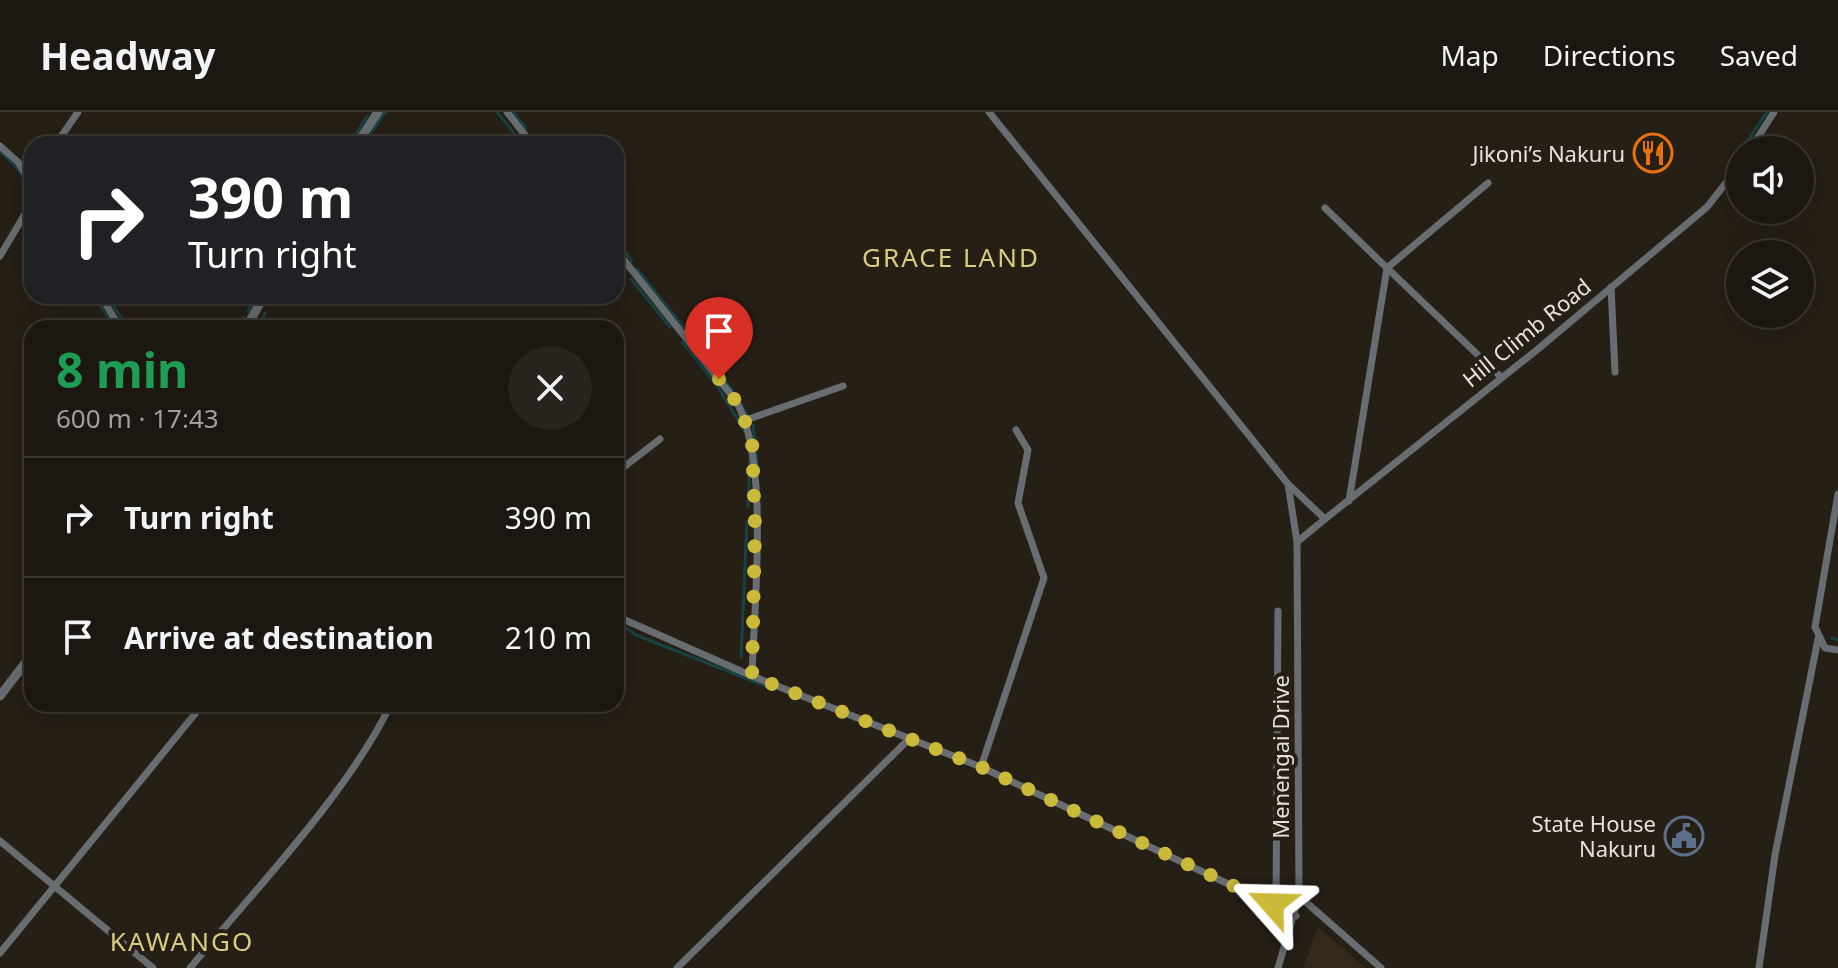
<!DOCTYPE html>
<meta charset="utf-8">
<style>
:root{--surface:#1c1710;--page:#29241e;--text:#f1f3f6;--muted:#a09f9f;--line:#3a3630}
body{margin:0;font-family:"Noto Sans",sans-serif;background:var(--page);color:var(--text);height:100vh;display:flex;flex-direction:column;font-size:30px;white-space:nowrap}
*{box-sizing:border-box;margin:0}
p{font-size:26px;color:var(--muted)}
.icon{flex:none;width:44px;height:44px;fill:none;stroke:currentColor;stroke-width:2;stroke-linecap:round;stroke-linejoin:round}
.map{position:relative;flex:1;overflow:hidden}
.sheet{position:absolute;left:24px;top:208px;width:600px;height:392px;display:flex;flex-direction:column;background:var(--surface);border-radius:24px;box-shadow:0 8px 32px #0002,0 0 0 2px var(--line)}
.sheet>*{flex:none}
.hud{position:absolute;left:24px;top:24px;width:600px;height:168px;border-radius:24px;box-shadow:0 8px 32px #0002,0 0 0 2px var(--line);background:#202124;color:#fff;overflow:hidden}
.buttons{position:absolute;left:1726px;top:24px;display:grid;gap:16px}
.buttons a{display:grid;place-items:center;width:88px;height:88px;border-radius:50%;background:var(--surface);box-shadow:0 8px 32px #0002,0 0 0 2px var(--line);font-size:40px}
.pin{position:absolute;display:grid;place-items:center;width:68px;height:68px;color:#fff;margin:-82px -34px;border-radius:50% 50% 50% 0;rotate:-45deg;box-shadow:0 0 8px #0007}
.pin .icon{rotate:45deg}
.me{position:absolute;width:88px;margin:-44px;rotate:295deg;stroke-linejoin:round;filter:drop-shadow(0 0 6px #0008)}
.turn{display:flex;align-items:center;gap:28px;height:168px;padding:0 32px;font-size:36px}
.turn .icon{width:104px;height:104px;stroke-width:2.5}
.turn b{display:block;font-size:56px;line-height:68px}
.round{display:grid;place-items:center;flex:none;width:84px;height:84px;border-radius:42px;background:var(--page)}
.head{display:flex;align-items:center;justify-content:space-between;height:136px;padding:0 32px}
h1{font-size:48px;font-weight:700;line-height:60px;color:#1e9e55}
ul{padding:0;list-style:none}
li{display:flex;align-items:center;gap:24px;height:120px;padding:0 32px;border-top:2px solid var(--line)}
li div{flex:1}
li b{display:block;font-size:30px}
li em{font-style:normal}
header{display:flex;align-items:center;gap:48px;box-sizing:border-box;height:112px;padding:0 40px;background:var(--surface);border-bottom:2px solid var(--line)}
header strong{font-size:38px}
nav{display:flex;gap:44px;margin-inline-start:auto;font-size:28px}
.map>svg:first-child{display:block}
.built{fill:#33281a}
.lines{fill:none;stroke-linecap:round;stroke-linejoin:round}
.stream{stroke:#184144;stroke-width:3}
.minor{stroke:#686d71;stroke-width:7}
.tertiary{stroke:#686d71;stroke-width:9}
.route{stroke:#cbba39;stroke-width:14;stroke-dasharray:0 25.2}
.labels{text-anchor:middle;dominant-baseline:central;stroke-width:8;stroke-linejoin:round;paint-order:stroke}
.poi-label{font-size:22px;fill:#e6e1dc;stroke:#261f16;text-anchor:end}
.street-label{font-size:22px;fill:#e6e1dc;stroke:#261f16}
.quarter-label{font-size:26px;letter-spacing:2px;fill:#d8cd7f;stroke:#261f16}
</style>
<header>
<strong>Headway</strong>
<nav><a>Map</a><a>Directions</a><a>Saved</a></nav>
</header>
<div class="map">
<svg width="1838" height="856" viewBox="0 0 1838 856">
<rect width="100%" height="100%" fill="#261f16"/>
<!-- built -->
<path class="built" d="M 1318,815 L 1366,856 L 1303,856 Z"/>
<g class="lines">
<!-- stream -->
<path class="stream" d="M 497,0 L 523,32
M 513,0 L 526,16
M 372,20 L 385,0
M 532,23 L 539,32
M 1747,30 L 1767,0
M 350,32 L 367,4
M 364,32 L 367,28
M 0,39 L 18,57 L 32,80
M 616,129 L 632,149
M 616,148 L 625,159
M 637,157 L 700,236
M 631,167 L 670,215
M 94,184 L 115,216
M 107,184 L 128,216
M 269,191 L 274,184
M 248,199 L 256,184
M 239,216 L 244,206
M 259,216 L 265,201
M 682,230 L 718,275 L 745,320
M 705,242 L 713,253
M 718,259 L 732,278
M 740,291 L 749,305
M 753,313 L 758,358
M 748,395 L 750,343
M 616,509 L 636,523 L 775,578
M 1832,526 L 1838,528
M 741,545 L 747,409"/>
<!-- minor -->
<path class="minor" d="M 507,0 L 532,32
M 989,0 L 1288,372 L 1297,430 L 1299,784 L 1278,856
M 56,32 L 78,0
M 0,34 L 18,50 L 32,72
M 1750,38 L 1774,0
M 1488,71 L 1387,156 L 1501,265
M 1325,96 L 1387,156 L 1349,389
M 616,138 L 736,289 C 770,348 754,492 752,564
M 0,144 L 32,90
M 1611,175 L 1615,260
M 101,184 L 120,216
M 746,308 L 843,274
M 616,361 L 660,327
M 1288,372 L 1325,407 L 1297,430
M 1838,382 L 1815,515 L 1825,536 L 1838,538
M 1325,407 L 1538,237 L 1707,95 L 1740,53
M 616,504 L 752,564 L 981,655 L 1296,804
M 981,655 L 1044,466 L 1018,391 L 1028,338 L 1016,318
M 0,729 L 153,856
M 1299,784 L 1381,856
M 1276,794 L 1278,499
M 0,841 L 203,592
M 190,856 C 256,776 346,684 391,592
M 677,856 L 909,627
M 1759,856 L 1775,743 L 1818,527"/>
<!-- tertiary -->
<path class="tertiary" d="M 357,32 L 378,0
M 246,216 L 264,184
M 0,584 L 32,542"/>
</g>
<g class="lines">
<!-- route -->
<path class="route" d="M 719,267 L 738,292 L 752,327 L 755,414 L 752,564 L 981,655 L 1272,792"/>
</g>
<!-- icons -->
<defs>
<g id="restaurant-ring" transform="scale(2)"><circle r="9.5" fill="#261f16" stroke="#e8710a" stroke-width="1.5"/><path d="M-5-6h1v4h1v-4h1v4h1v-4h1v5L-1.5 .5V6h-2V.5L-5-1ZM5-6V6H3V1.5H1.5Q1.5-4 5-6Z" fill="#e8710a"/></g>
<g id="civic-ring" transform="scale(2)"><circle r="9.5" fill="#261f16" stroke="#5c6f8a" stroke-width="1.5"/><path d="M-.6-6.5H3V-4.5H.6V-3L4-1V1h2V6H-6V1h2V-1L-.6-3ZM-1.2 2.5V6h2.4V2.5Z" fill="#5c6f8a"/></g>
</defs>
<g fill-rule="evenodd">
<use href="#restaurant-ring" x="1653" y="41"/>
<use href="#civic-ring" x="1684" y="724"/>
</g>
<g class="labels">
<!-- poi labels -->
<g class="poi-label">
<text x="1625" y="41">Jikoni’s Nakuru</text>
<text x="1656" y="711">State House<tspan x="1656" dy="25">Nakuru</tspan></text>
</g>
<!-- street labels -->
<g class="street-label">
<text transform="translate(1526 220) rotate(-39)">Hill Climb Road</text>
<text transform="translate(1280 645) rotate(-90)">Menengai Drive</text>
</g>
<!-- quarter labels -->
<g class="quarter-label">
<text x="951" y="145">GRACE LAND</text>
<text x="182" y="829">KAWANGO</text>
</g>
</g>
</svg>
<div class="buttons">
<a><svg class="icon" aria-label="sound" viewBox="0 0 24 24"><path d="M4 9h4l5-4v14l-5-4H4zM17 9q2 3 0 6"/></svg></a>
<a><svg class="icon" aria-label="layers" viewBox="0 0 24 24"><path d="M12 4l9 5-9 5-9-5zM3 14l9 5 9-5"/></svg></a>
</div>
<div class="pin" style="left:719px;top:267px;background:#d93025"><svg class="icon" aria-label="arrive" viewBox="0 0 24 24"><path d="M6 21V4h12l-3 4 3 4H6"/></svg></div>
<svg class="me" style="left:1272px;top:792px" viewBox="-20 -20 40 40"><path d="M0-17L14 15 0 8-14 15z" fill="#cbba39" stroke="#fff" stroke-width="4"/></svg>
<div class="hud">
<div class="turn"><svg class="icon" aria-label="right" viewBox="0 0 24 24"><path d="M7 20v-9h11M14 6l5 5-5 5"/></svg><div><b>390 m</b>Turn right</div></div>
</div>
<section class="sheet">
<div class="head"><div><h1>8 min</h1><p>600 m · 17:43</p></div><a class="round"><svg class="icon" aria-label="close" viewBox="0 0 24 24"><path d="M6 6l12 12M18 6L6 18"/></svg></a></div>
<ul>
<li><svg class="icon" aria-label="right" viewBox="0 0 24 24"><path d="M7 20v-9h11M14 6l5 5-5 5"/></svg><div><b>Turn right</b></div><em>390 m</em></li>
<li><svg class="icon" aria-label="arrive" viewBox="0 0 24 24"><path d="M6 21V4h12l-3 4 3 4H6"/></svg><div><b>Arrive at destination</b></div><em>210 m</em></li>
</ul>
</section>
</div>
